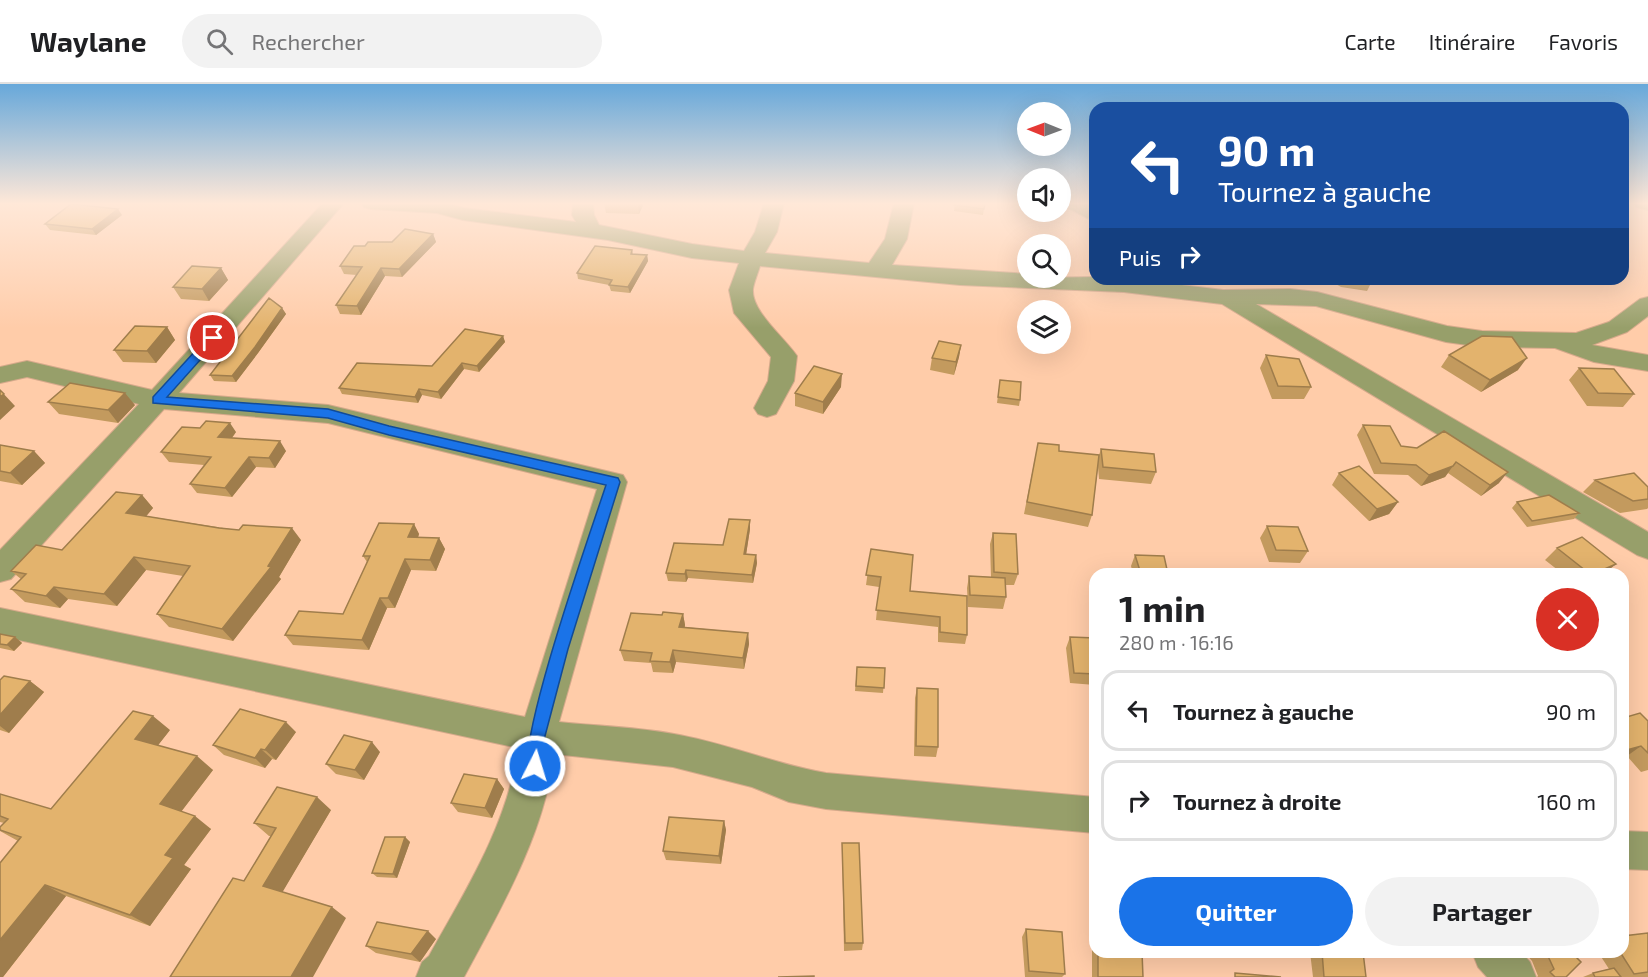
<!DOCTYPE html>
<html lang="fr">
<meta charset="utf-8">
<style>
:root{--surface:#fff;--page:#f2f2f2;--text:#202124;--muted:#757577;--line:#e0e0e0;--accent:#1a73e8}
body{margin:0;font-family:"Exo 2",sans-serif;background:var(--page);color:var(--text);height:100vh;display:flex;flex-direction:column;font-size:22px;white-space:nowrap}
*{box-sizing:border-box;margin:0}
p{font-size:20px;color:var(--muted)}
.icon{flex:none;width:33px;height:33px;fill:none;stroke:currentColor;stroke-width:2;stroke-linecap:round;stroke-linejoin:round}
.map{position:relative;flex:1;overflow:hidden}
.drawer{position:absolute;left:1089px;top:484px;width:540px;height:390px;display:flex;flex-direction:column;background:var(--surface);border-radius:18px;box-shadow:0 6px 24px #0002}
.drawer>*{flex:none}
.banner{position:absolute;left:1089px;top:18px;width:540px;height:183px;border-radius:18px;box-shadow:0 6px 24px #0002;background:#1a4fa0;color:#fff;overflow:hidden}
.needle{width:39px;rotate:271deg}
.controls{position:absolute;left:1017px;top:18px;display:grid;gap:12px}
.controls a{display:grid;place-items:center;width:54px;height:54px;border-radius:50%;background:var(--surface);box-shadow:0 6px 24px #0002;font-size:30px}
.pin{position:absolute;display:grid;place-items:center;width:51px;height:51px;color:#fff;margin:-26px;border:3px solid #fff;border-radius:50%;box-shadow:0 2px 6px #0007}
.me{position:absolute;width:66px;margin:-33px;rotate:5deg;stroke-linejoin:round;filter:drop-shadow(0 0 4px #0008)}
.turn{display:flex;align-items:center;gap:21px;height:126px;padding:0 30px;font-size:27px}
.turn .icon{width:78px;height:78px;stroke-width:2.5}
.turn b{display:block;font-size:42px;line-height:51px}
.then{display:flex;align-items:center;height:57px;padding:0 30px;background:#0003;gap:12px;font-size:22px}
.round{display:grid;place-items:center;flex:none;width:63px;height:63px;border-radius:32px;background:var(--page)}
.overview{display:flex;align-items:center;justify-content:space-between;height:102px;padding:0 30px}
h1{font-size:36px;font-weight:700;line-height:45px}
.button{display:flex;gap:12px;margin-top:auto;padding:12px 30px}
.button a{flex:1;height:69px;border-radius:36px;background:var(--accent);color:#fff;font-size:24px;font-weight:700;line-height:69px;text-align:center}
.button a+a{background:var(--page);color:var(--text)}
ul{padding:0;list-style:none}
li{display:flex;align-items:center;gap:18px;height:81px;margin:0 12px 9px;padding:0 18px;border:3px solid var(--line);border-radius:18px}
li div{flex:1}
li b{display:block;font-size:22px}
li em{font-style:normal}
header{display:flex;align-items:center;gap:36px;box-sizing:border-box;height:84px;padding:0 30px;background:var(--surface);border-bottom:2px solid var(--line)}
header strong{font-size:28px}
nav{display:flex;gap:33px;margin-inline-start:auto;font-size:21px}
.search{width:420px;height:54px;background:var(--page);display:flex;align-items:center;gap:15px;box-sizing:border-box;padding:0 21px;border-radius:33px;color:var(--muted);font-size:22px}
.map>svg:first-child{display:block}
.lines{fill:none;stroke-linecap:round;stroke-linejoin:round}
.minor-casing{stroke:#d6a98b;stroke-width:2}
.minor{fill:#979f6a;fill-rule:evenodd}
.wall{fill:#c39a5e}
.shaded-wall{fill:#9f7d4c}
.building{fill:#e3b36d;stroke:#9f7d4c;stroke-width:1.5}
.route{fill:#1a73e8;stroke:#114b97;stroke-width:1.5}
</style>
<header>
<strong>Waylane</strong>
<div class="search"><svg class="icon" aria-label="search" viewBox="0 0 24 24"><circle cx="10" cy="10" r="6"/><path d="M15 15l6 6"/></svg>Rechercher</div>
<nav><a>Carte</a><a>Itinéraire</a><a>Favoris</a></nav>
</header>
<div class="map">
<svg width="1648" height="893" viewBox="0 0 1648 893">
<rect width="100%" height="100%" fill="#ffcca9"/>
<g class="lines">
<!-- minor casing -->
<g class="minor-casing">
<path id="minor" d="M 323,119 L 344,119 L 179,309 L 328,321 L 623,391 L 627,398 L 559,638 C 597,642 636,643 674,650 C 726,659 774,680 826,689 L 1095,713 L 1095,749 L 826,725 L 789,718 L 752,703 L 673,683 L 554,670 C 545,749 501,824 464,893 L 416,893 L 422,878 L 429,872 C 466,806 508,740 518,664 L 0,552 L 0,524 L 525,633 L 597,405 L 328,339 L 164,325 L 11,495 L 0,498 L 0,466 L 139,320 L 27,293 L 0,299 L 0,283 L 27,277 L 152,306 Z
M 361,119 L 446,119 L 464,124 L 576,138 L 572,131 L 573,119 L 593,119 L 594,131 L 599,141 L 692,160 L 744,167 L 755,148 L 764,119 L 784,119 L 777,148 L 765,169 L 869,179 L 885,155 L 894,119 L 914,119 L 907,155 L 892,181 L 1028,190 L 1028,194 L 1095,193 L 1095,195 L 1132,195 L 1223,206 L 1290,205 L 1317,208 L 1447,242 L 1482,247 L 1576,249 L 1609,238 L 1640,215 L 1648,213 L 1648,232 L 1627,248 L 1592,261 L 1648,271 L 1648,287 L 1594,278 L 1555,264 L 1482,263 L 1446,258 L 1316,222 L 1256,220 L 1648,448 L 1648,475 L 1637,471 L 1222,220 L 1124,208 L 960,201 L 760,182 C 758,189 754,198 753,205 C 751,227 784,253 797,272 L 794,297 L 776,330 L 767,333 L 758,330 L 754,324 L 768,297 L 771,273 L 734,229 L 729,206 L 739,179 L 692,174 L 608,156 L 463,136 L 437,129 L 371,125 L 364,123 Z
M 1063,119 L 1088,119 L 1095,123 L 1095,138 L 1066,123 Z
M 1634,119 L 1648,119 L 1648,126 L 1637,123 Z
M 1623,747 L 1648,748 L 1648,786 L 1623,785 Z
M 1472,868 L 1521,868 L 1530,878 L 1536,893 L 1487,893 L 1478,883 Z"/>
</g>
<!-- minor -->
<use href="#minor" class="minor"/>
</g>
<!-- wall -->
<path class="wall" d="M 604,119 L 644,119 L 639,130 L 606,129 Z
M 955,119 L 985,119 L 983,131 L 954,127 Z
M 122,131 L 96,151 L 50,146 L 45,140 Z
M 433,150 L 436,158 L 402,193 L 385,192 L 361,231 L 340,230 L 336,221 L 357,191 L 344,190 L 340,182 L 365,162 L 392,158 Z
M 632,166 L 633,170 L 647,171 L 648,177 L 630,209 L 611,207 L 609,201 L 578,195 L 577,189 Z
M 221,184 L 228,196 L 209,217 L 181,215 L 173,203 Z
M 1327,195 L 1392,195 L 1391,197 L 1372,195 L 1372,197 L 1367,207 L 1341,203 Z
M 282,224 L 286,230 L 258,269 L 236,298 L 214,297 L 210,291 Z
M 167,243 L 175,256 L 156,279 L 123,278 L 114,266 Z
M 503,252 L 505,258 L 479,288 L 464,285 L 441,315 L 422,311 L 418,319 L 342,310 L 339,304 L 432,282 Z
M 961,261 L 959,273 L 954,291 L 930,286 L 932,274 Z
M 1266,271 L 1311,303 L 1304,315 L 1272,315 L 1260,284 Z
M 1449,271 L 1518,286 L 1481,308 L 1441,283 Z
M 1579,284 L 1634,310 L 1623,323 L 1587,322 L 1569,296 Z
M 1000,296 L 1020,316 L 1019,322 L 997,319 Z
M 841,303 L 823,330 L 795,322 L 795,309 Z
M 48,318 L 135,321 L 118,339 L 59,330 Z
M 1363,341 L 1401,362 L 1417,364 L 1444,347 L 1499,399 L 1481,412 L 1448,389 L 1445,393 L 1421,402 L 1408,391 L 1374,390 L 1357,351 Z
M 236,348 L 232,354 L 286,367 L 275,384 L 256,383 L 232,413 L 197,409 L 190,400 L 204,381 L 169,378 L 161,368 Z
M 1038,359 L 1059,367 L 1099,371 L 1101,365 L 1156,388 L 1151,400 L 1099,395 L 1098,383 L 1092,431 L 1088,443 L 1024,430 Z
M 0,361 L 34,367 L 45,379 L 22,401 L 0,397 Z
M 1339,389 L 1398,418 L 1389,430 L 1369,437 L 1332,401 Z
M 1595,396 L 1648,403 L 1648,424 L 1647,425 L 1620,429 L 1583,408 Z
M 142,411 L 153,424 L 146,432 L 301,456 L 279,493 L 281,495 L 233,557 L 169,543 L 157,530 L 183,492 L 146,486 L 117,522 L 68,515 L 60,524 L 25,518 L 11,505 L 21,495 L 11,487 L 62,466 Z
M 1517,418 L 1579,429 L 1574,435 L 1527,443 L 1512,424 Z
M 414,440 L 419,450 L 418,454 L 439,454 L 445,465 L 436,487 L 411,486 L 395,524 L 387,524 L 369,566 L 293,561 L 285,551 L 343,530 L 367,478 L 363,472 Z
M 1267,442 L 1308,467 L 1300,479 L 1269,478 L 1260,454 Z
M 750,445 L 746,470 L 756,471 L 757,479 L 753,499 L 688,494 L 686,498 L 668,497 L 666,489 L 723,461 Z
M 993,449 L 1018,490 L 1014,501 L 1005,501 L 1006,513 L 1003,525 L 968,523 L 967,504 L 969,492 L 991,493 L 990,460 Z
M 1557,464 L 1604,490 L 1563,490 L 1545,476 Z
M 871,465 L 910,507 L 967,551 L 965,560 L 938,558 L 938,543 L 876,536 L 879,503 L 866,501 Z
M 1135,471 L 1168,490 L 1133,490 L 1131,482 Z
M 683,530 L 685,541 L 685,543 L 748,549 L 749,560 L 744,585 L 676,578 L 673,589 L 653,588 L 651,579 L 624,577 L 620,566 L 662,531 Z
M 0,550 L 15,553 L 22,559 L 14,567 L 0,564 Z
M 1070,553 L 1095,554 L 1095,601 L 1070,599 L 1066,564 Z
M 857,583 L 885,584 L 883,609 L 855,607 Z
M 0,596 L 30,597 L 44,608 L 9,649 L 0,646 Z
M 917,604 L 938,663 L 936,673 L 914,672 L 915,614 Z
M 1623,634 L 1648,637 L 1648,686 L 1641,688 L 1627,672 L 1623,672 Z
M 170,646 L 158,661 L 213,686 L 181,728 L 211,745 L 184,781 L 191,785 L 150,842 L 66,812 L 3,893 L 18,757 L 0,747 L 4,739 L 0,738 L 0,710 L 51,725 Z
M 296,648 L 276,676 L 272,675 L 265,684 L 224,671 L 213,661 Z
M 380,668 L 364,696 L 336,690 L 326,680 Z
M 497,695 L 504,705 L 492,734 L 458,728 L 451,719 Z
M 331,726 L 282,808 L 346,834 L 244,797 L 271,752 L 269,752 L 254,739 Z
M 724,737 L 726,746 L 721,780 L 666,776 L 663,767 Z
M 405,753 L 410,758 L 397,794 L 377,793 L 372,789 Z
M 842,759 L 863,859 L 862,866 L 844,867 Z
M 1095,844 L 1095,868 L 1142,868 L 1143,893 L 1092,893 L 1092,848 Z
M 1026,845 L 1065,890 L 1062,893 L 1025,893 L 1022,853 Z
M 1648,849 L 1648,893 L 1583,893 L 1593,889 L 1609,885 L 1598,868 L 1623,868 Z
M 436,855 L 420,878 L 376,869 L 366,862 Z
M 1310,868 L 1363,868 L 1366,893 L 1313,893 Z
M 1524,868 L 1571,868 L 1566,893 L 1537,893 L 1538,892 L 1532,877 Z"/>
<!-- shaded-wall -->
<path class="shaded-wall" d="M 638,119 L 644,119 L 639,130 L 638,120 Z
M 118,125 L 122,131 L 96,151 L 92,145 Z
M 433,150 L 436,158 L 402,193 L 399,185 Z
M 647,171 L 648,177 L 630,209 L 628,203 Z
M 221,184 L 228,196 L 209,217 L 202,205 Z
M 381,184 L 385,192 L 361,231 L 357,222 Z
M 282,224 L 286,230 L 258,269 L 236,298 L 232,292 Z
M 167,243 L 175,256 L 156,279 L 147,267 Z
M 503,252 L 505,258 L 479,288 L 477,282 Z
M 961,261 L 959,273 L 954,291 L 956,278 Z
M 1527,274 L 1518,286 L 1481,308 L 1490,296 Z
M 462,279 L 464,285 L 441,315 L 438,308 Z
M 842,290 L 841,303 L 823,330 L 823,318 Z
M 419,305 L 422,311 L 418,319 L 415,313 Z
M 0,306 L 15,322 L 0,336 Z
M 125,309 L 135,321 L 118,339 L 108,326 Z
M 230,339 L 236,348 L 225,363 L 218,353 Z
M 280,357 L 286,367 L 275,384 L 269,374 Z
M 34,367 L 45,379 L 22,401 L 10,389 Z
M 249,373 L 256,383 L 232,413 L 225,404 Z
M 1453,382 L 1445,393 L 1421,402 L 1429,391 Z
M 1508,388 L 1499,399 L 1481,412 L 1490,401 Z
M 142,411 L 153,424 L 138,442 L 126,429 Z
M 1398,418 L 1389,430 L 1369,437 L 1377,425 Z
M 750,436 L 750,445 L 745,478 L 744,470 Z
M 414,440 L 419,450 L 414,464 L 408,453 Z
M 292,444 L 301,456 L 279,493 L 281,495 L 233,557 L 222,545 L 268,482 Z
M 439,454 L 445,465 L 436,487 L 430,476 Z
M 756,471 L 757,479 L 753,499 L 752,491 Z
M 134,473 L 146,486 L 117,522 L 104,510 Z
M 405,475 L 411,486 L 395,524 L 388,514 Z
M 1616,480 L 1604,490 L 1593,490 Z
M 686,486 L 688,494 L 686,498 L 685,490 Z
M 54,503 L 68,515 L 60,524 L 46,512 Z
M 380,514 L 387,524 L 369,566 L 362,556 Z
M 683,530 L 685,541 L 682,554 L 679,543 Z
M 748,549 L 749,560 L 744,585 L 743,574 Z
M 15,553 L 22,559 L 14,567 L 7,561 Z
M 673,566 L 676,578 L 673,589 L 670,578 Z
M 30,597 L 44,608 L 9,649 L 0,642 L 0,631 Z
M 153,632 L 170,646 L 152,669 L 135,655 Z
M 286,638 L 296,648 L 276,676 L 265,666 Z
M 372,658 L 380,668 L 364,696 L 355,686 Z
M 1641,662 L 1627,672 L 1623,672 L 1623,667 Z
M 261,665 L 272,675 L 265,684 L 255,674 Z
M 197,672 L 213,686 L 177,733 L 160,720 Z
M 497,695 L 504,705 L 492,734 L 485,724 Z
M 317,713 L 331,726 L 279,814 L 263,802 Z
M 195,732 L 211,745 L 184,781 L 191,785 L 150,842 L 130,831 L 165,771 Z
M 724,737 L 726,746 L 721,780 L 719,772 Z
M 405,753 L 410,758 L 397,794 L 393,790 Z
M 45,801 L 66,812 L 3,893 L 0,893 L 0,856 Z
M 332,823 L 346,834 L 313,893 L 291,893 Z
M 428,847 L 436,855 L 420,878 L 411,870 Z"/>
<!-- building -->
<path class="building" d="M 955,119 L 985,119 L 984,125 L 954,121 Z
M 71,120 L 118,125 L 92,145 L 45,140 Z
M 405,145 L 433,150 L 399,185 L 381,184 L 357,222 L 336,221 L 362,183 L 340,182 L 354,162 L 365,162 L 368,158 L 392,158 Z
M 595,162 L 632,166 L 631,170 L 647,171 L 628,203 L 609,201 L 612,196 L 577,189 Z
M 192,182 L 221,184 L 202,205 L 173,203 Z
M 1355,195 L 1372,195 L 1372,197 Z
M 269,214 L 282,224 L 255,263 L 232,292 L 210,291 Z
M 135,242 L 167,243 L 147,267 L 114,266 Z
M 465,245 L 503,252 L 477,282 L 462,279 L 438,308 L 419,305 L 415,313 L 339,304 L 357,279 L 432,282 Z
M 1482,252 L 1512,253 L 1527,274 L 1490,296 L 1449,271 Z
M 939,257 L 961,261 L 956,278 L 932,274 Z
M 1266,271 L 1299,275 L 1311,303 L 1278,302 Z
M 814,282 L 842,290 L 823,318 L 795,309 Z
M 1579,284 L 1614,285 L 1634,310 L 1598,309 Z
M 1000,296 L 1021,298 L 1020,316 L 998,313 Z
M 70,299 L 125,309 L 108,326 L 48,318 Z
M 0,306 L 4,310 L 0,313 Z
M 206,337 L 230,339 L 218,353 L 280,357 L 269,374 L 249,373 L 225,404 L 190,400 L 211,373 L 161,368 L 182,343 L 200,344 Z
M 1363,341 L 1390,342 L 1401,362 L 1417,364 L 1444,347 L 1508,388 L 1490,401 L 1456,378 L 1453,382 L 1429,391 L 1416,381 L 1381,379 Z
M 1038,359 L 1059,361 L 1059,367 L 1099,371 L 1092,431 L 1027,418 Z
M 0,361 L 34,367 L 10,389 L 0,387 Z
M 1101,365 L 1154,370 L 1156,388 L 1103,383 Z
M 1359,382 L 1398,418 L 1377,425 L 1339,389 Z
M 1634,389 L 1648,403 L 1648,415 L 1633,417 L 1595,396 Z
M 116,408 L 142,411 L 126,429 L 219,444 L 239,446 L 243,441 L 292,444 L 268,482 L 271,483 L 222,545 L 157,530 L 190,482 L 134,473 L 104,510 L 54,503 L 46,512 L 11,505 L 26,490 L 11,487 L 36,461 L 62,466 Z
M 1549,411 L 1579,429 L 1532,437 L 1517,418 Z
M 729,435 L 750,436 L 744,470 L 756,471 L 752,491 L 686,486 L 685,490 L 666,489 L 674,459 L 723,461 Z
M 379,439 L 414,440 L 408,453 L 439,454 L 430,476 L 405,475 L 388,514 L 380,514 L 362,556 L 285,551 L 299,527 L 343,530 L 370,472 L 363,472 Z
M 1267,442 L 1298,443 L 1308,467 L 1276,466 Z
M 993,449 L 1016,450 L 1018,490 L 994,488 Z
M 1582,453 L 1616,480 L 1593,490 L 1590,490 L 1557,464 Z
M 871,465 L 913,471 L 910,507 L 967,512 L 967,551 L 940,548 L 940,533 L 876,526 L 881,493 L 866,491 Z
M 1135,471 L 1164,472 L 1168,490 L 1141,490 Z
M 969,492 L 1005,494 L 1006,513 L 970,511 Z
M 663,528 L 683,530 L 679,543 L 748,549 L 743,574 L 673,566 L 670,578 L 650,577 L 652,569 L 620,566 L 631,529 L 662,531 Z
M 0,550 L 15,553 L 7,561 L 0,560 Z
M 1070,553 L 1095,554 L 1095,590 L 1074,589 Z
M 857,583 L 885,584 L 884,604 L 856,602 Z
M 4,592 L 30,597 L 0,631 L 0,596 Z
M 917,604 L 938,605 L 938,663 L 916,662 Z
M 240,625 L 286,638 L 265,666 L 261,665 L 255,674 L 213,661 Z
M 133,627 L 153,632 L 135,655 L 197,672 L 160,720 L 195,732 L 165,771 L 173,774 L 130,831 L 45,801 L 0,856 L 0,779 L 21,753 L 0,746 L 0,743 L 8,735 L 0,732 L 0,710 L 51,725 Z
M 1640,629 L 1648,637 L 1648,669 L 1641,662 L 1623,667 L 1623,634 Z
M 344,651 L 372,658 L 355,686 L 326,680 Z
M 464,690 L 497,695 L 485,724 L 451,719 Z
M 277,703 L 317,713 L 263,802 L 332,823 L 291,893 L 170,893 L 233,794 L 244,797 L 276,744 L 254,739 Z
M 669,733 L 724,737 L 719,772 L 663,767 Z
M 385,753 L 405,753 L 393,790 L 372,789 Z
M 842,759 L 859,759 L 863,859 L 845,859 Z
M 377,838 L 428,847 L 411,870 L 366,862 Z
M 1026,845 L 1062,848 L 1065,890 L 1029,887 Z
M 1648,849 L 1648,888 L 1634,890 L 1620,868 L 1623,868 L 1623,852 Z
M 1098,868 L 1142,868 L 1143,893 L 1098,893 Z
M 1322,868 L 1363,868 L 1366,893 L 1324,893 Z
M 1546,868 L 1571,868 L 1581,878 L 1566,893 L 1555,893 L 1550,888 L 1554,885 Z
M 1614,884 L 1621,893 L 1595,893 L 1593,889 Z
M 1235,889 L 1281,893 L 1235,893 Z
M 814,892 L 814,893 L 778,893 Z"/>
<!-- sky -->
<linearGradient id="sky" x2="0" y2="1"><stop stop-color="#67a8da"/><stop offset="0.49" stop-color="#ffe8d8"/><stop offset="1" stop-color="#ffe8d8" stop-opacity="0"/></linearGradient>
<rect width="1648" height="244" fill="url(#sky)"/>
<!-- route -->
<path class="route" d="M 213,251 L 217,252 L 217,257 L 167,313 L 328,325 L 389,342 L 618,394 L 620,398 L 568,565 L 545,652 L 541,688 L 535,690 L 529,688 C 516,658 592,444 606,401 L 389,351 L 328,334 L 153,319 L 153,313 L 209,252 Z"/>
</svg>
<div class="controls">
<a><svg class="needle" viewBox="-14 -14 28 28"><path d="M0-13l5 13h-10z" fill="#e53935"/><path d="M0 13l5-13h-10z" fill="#757577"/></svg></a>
<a><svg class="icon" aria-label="sound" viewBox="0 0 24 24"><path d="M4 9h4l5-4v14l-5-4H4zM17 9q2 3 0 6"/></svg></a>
<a><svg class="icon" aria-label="search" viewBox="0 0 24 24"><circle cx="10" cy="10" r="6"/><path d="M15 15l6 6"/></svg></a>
<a><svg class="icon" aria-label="layers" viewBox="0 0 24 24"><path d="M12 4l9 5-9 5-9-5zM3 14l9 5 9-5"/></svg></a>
</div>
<div class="pin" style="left:213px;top:254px;background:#d93025"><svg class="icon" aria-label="arrive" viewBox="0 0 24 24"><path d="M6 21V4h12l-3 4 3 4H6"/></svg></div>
<svg class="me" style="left:535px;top:682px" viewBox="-20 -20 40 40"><circle r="17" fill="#1a73e8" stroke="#fff" stroke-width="3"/><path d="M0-11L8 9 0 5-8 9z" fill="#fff"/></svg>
<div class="banner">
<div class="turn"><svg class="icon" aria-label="left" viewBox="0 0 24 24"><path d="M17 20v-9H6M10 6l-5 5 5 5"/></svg><div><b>90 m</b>Tournez à gauche</div></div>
<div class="then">Puis<svg class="icon" aria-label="right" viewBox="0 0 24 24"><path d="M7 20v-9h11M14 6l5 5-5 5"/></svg></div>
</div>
<section class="drawer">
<div class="overview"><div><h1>1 min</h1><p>280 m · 16:16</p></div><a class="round" style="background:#d93025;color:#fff"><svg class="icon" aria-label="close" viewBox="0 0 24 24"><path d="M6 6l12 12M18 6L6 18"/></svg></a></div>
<ul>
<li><svg class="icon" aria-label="left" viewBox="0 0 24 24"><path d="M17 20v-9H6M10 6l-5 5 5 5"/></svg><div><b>Tournez à gauche</b></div><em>90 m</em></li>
<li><svg class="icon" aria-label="right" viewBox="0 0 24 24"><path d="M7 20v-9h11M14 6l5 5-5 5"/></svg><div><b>Tournez à droite</b></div><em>160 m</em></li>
</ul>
<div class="button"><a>Quitter</a><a>Partager</a></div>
</section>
</div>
